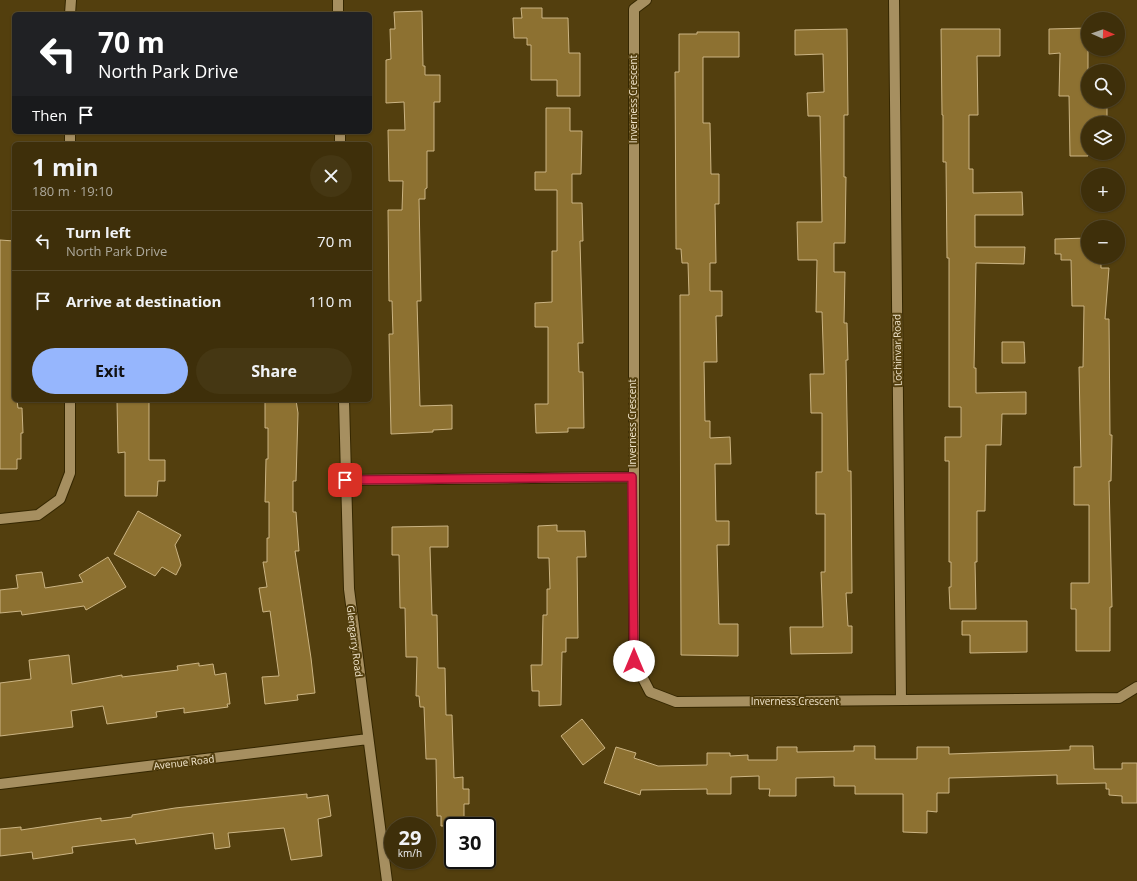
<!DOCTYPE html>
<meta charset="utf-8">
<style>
:root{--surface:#3e2f0a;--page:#453713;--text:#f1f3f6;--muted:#ada99c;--line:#574a2b;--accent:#96b6fd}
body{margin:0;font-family:"Open Sans",sans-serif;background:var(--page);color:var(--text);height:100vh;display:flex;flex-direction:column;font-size:15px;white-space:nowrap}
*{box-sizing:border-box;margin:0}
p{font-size:13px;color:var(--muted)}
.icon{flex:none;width:22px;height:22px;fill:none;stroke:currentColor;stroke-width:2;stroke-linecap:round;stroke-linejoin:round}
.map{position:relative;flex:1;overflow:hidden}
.panel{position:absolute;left:12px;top:142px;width:360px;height:260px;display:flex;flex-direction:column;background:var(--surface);border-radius:6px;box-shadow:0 1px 3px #0004,0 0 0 1px var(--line)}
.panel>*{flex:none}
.guide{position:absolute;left:12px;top:12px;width:360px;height:122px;border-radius:6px;box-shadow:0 1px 3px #0004,0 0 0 1px var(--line);background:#202124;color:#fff;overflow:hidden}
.needle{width:26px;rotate:92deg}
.controls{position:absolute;left:1081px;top:12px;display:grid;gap:8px}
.controls a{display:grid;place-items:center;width:44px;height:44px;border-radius:50%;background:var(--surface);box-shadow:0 1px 3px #0004,0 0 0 1px var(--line);font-size:20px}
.speed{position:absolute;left:384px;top:817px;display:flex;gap:8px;font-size:20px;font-weight:700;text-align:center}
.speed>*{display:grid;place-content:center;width:52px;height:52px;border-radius:50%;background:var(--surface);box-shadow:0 1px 3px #0004,0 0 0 1px var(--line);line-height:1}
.speed small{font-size:10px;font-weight:400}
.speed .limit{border:2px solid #111;border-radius:6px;background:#fff;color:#111}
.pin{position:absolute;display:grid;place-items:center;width:34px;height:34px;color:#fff;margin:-17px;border-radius:8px;box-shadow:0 2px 6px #0006}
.me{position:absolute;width:44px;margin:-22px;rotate:0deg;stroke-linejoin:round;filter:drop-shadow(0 0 3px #0008)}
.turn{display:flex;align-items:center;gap:14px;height:84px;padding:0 20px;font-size:18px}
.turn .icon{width:52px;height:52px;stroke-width:2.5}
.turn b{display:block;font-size:28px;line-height:34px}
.then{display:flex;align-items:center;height:38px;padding:0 20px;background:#0003;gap:8px;font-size:15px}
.round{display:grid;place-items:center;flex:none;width:42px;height:42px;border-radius:21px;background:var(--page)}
.headline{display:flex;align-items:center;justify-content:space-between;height:68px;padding:0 20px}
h1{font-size:24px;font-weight:700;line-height:30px}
.button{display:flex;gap:8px;margin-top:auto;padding:8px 20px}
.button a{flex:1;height:46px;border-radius:24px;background:var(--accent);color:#111;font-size:16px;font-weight:700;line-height:46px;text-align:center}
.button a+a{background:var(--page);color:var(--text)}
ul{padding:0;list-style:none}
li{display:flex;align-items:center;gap:12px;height:60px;padding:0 20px;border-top:1px solid var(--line)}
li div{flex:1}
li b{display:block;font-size:15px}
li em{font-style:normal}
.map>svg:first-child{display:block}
.building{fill:#8d7131;stroke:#cbb483}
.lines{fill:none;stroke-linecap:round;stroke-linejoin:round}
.minor-casing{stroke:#352701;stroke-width:12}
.minor{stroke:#a68f60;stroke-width:10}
.route-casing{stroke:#92132f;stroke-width:10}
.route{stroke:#e11d48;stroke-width:7}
.labels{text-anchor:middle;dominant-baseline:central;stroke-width:4;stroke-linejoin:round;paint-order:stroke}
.street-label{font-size:10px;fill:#f3e7ce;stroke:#533f0e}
</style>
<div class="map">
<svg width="1137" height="881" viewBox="0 0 1137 881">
<rect width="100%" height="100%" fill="#533f0e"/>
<!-- building -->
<path class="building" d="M 521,8 L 542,8 L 542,18 L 568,18 L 569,53 L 580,53 L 580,96 L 557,96 L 557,80 L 531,80 L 531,45 L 527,45 L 527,38 L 514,38 L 513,18 L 522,18 Z
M 422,11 L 423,66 L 425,66 L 425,75 L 440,75 L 440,102 L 434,102 L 434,151 L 427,151 L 427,188 L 425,189 L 425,199 L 419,199 L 421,301 L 417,301 L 420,406 L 452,405 L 452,429 L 433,430 L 433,432 L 391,434 L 389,334 L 393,334 L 392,301 L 389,301 L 388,210 L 402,210 L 403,181 L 389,181 L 388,130 L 405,130 L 404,102 L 386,103 L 386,60 L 391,59 L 390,29 L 395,29 L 394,12 Z
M 1088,28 L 1088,101 L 1107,101 L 1107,123 L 1088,123 L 1088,156 L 1070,156 L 1069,96 L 1059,96 L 1060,53 L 1049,54 L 1049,29 Z
M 847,29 L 848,115 L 844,115 L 844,177 L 846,177 L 845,243 L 834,243 L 834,272 L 845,272 L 844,323 L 847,323 L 848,360 L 846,360 L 848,471 L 851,471 L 852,593 L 846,593 L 848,626 L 852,626 L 852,653 L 791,654 L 790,627 L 823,627 L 821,572 L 825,572 L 825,514 L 816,514 L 816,472 L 822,472 L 822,413 L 811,413 L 810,374 L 824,374 L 822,312 L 816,312 L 817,260 L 798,260 L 797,222 L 822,222 L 820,116 L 808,116 L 807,93 L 824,92 L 823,54 L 795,55 L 795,30 Z
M 941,29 L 1000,29 L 1000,56 L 977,56 L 978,115 L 969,115 L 969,169 L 973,169 L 973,193 L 1022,192 L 1023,215 L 975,215 L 975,247 L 1025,247 L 1024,264 L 976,263 L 974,368 L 976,368 L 976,393 L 1026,392 L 1026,414 L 1002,414 L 1001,445 L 986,445 L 985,511 L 977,511 L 977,562 L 975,562 L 976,609 L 950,609 L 949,587 L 951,587 L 951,562 L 949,562 L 949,461 L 945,461 L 945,437 L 961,437 L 961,407 L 949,407 L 949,258 L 947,258 L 946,162 L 943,162 L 943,115 L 942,115 Z
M 697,32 L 739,32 L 739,57 L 703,57 L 703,123 L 710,123 L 711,174 L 719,174 L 719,204 L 715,204 L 716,263 L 710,263 L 710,291 L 722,291 L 722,316 L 716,316 L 717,362 L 704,362 L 705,421 L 710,421 L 710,438 L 730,437 L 731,464 L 715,464 L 716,521 L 729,521 L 729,545 L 717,545 L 719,624 L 738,624 L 738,656 L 681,655 L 680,295 L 689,295 L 688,263 L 682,263 L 681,249 L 676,249 L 675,72 L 679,72 L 679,34 L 697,34 Z
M 546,108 L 570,108 L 570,131 L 582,131 L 581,174 L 572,174 L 572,203 L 582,203 L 583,241 L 580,241 L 583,343 L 578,343 L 579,372 L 583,372 L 584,428 L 568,428 L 568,432 L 536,433 L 535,404 L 548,404 L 548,327 L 535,327 L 535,303 L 552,302 L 552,251 L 557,251 L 557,190 L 535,190 L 535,172 L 546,172 Z
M 1088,238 L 1088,257 L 1101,257 L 1101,268 L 1109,268 L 1105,319 L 1109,319 L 1110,435 L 1112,435 L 1111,481 L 1109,481 L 1112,607 L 1110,607 L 1110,651 L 1076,651 L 1076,609 L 1071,609 L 1071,583 L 1089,583 L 1089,505 L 1074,505 L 1074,467 L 1081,467 L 1079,367 L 1083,367 L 1084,306 L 1072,306 L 1071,260 L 1061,260 L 1061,254 L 1055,254 L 1055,239 Z
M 0,240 L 14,241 L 14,400 L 17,400 L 18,408 L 22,408 L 23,433 L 21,433 L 21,459 L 17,459 L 17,469 L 0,469 Z
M 1002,342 L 1024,342 L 1025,363 L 1002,363 Z
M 117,400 L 149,400 L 149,460 L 165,460 L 165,481 L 158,481 L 157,496 L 125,496 L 125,452 L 118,453 Z
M 265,400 L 296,400 L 298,413 L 296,481 L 293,481 L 293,512 L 296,512 L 299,551 L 295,551 L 311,658 L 315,693 L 297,695 L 298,700 L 265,704 L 262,677 L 279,676 L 270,611 L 263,612 L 259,588 L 267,587 L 263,562 L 267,562 L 267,538 L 269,538 L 269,502 L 265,502 L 266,459 L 268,459 L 268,428 L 265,428 Z
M 138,511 L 181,535 L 175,545 L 181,565 L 176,575 L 162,567 L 155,576 L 114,554 Z
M 557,525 L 557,531 L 585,531 L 586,557 L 577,557 L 578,638 L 566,638 L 566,652 L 562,652 L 561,705 L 539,706 L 539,691 L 532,691 L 531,665 L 542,665 L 543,615 L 547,615 L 547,589 L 550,589 L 549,558 L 538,558 L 538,526 Z
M 448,526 L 448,547 L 430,547 L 432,615 L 437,615 L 438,668 L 445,668 L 446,715 L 452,715 L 454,778 L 463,777 L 463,789 L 469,789 L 469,804 L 464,804 L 464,826 L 441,826 L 441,816 L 437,816 L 436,759 L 426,759 L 424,707 L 420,707 L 419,696 L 416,696 L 417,657 L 406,657 L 405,608 L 400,608 L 399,555 L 392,555 L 392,527 Z
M 108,557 L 126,587 L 86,610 L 84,606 L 22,615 L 21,611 L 0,613 L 0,590 L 18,588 L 16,575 L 42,572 L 45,588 L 83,582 L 79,575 Z
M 962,621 L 1027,621 L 1027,652 L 970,653 L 970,635 L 962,635 Z
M 69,655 L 72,684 L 122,675 L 122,677 L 178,670 L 177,666 L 199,663 L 199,666 L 213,664 L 215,675 L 226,673 L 230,704 L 227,704 L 228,707 L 184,713 L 184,708 L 156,712 L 157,717 L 107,724 L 103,706 L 71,711 L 73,727 L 0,736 L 0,683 L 31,679 L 29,660 Z
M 582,719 L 605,748 L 583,765 L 561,736 Z
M 854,746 L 875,746 L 875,759 L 917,759 L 917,747 L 949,747 L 949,754 L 1070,750 L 1070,746 L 1093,746 L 1094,769 L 1122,769 L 1122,763 L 1137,763 L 1137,803 L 1122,803 L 1122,796 L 1109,795 L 1109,789 L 1106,789 L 1106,783 L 1057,784 L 1057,775 L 949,778 L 949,793 L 937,793 L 937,812 L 927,811 L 927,833 L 903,832 L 903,794 L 855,794 L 855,786 L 834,786 L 834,777 L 796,778 L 796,796 L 769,796 L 770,789 L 759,789 L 759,776 L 731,777 L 731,794 L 707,794 L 707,789 L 641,790 L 640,795 L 604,783 L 616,747 L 636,753 L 634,758 L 658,766 L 707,765 L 707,753 L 730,753 L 730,756 L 748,755 L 748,760 L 777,760 L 777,747 L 797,747 L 797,752 L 854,751 Z
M 307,794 L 307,798 L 328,795 L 331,816 L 318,819 L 322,856 L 291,860 L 284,828 L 228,833 L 230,847 L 215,849 L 213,833 L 136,844 L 135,839 L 72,847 L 73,853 L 33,859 L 32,852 L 0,856 L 0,829 L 21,827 L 21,830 L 101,818 L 101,821 L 132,817 L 132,815 L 175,808 Z"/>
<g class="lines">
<!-- minor casing -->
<g class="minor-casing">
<path id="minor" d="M 338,0 L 338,14
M 646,0 L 634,9 L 634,661 L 650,692 L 676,702 L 1119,698 L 1137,687
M 894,0 L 901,700
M 70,14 L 71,0
M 70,132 L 70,144
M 340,132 L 340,144
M 344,400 L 349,589 L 387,881
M 345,480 L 632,477
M 0,519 L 38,515 L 60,499 L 70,473 L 70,400
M 0,784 L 368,739"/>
</g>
<!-- minor -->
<use href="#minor" class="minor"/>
</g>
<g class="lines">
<!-- route casing -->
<g class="route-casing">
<path id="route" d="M 345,480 L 632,477 L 634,661"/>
</g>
<!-- route -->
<use href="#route" class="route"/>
</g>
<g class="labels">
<!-- street labels -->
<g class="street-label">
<text transform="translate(633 99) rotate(-90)">Inverness Crescent</text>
<text transform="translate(897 350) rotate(-91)">Lochinvar Road</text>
<text transform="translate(632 423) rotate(-90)">Inverness Crescent</text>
<text transform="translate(355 641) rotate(83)">Glengarry Road</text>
<text x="795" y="701">Inverness Crescent</text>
<text transform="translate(184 762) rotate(-7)">Avenue Road</text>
</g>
</g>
</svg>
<div class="controls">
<a><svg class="needle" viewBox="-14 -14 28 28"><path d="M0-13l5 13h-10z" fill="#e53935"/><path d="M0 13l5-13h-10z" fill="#ada99c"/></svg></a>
<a><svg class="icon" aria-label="search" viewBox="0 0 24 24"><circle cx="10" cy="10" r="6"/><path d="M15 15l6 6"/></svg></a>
<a><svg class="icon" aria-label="layers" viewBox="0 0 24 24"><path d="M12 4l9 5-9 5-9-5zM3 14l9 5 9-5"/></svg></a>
<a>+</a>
<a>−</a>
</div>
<div class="speed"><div>29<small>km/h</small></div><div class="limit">30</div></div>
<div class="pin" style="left:345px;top:480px;background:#d93025"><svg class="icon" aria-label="arrive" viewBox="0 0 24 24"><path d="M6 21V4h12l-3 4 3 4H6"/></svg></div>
<svg class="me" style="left:634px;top:661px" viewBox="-20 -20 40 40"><circle r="19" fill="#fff"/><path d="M0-13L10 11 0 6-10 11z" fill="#e11d48"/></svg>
<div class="guide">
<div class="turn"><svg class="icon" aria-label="left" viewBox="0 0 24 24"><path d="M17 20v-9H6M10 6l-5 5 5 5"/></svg><div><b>70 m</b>North Park Drive</div></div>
<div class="then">Then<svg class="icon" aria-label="arrive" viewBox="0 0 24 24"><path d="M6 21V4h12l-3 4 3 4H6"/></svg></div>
</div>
<section class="panel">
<div class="headline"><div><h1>1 min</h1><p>180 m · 19:10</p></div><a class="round"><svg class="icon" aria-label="close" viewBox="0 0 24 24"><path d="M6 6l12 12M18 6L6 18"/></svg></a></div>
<ul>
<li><svg class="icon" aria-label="left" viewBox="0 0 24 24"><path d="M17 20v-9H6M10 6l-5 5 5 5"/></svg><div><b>Turn left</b><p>North Park Drive</p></div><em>70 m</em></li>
<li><svg class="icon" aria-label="arrive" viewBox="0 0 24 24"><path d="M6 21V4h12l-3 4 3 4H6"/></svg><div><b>Arrive at destination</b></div><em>110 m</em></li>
</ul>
<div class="button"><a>Exit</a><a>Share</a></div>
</section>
</div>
